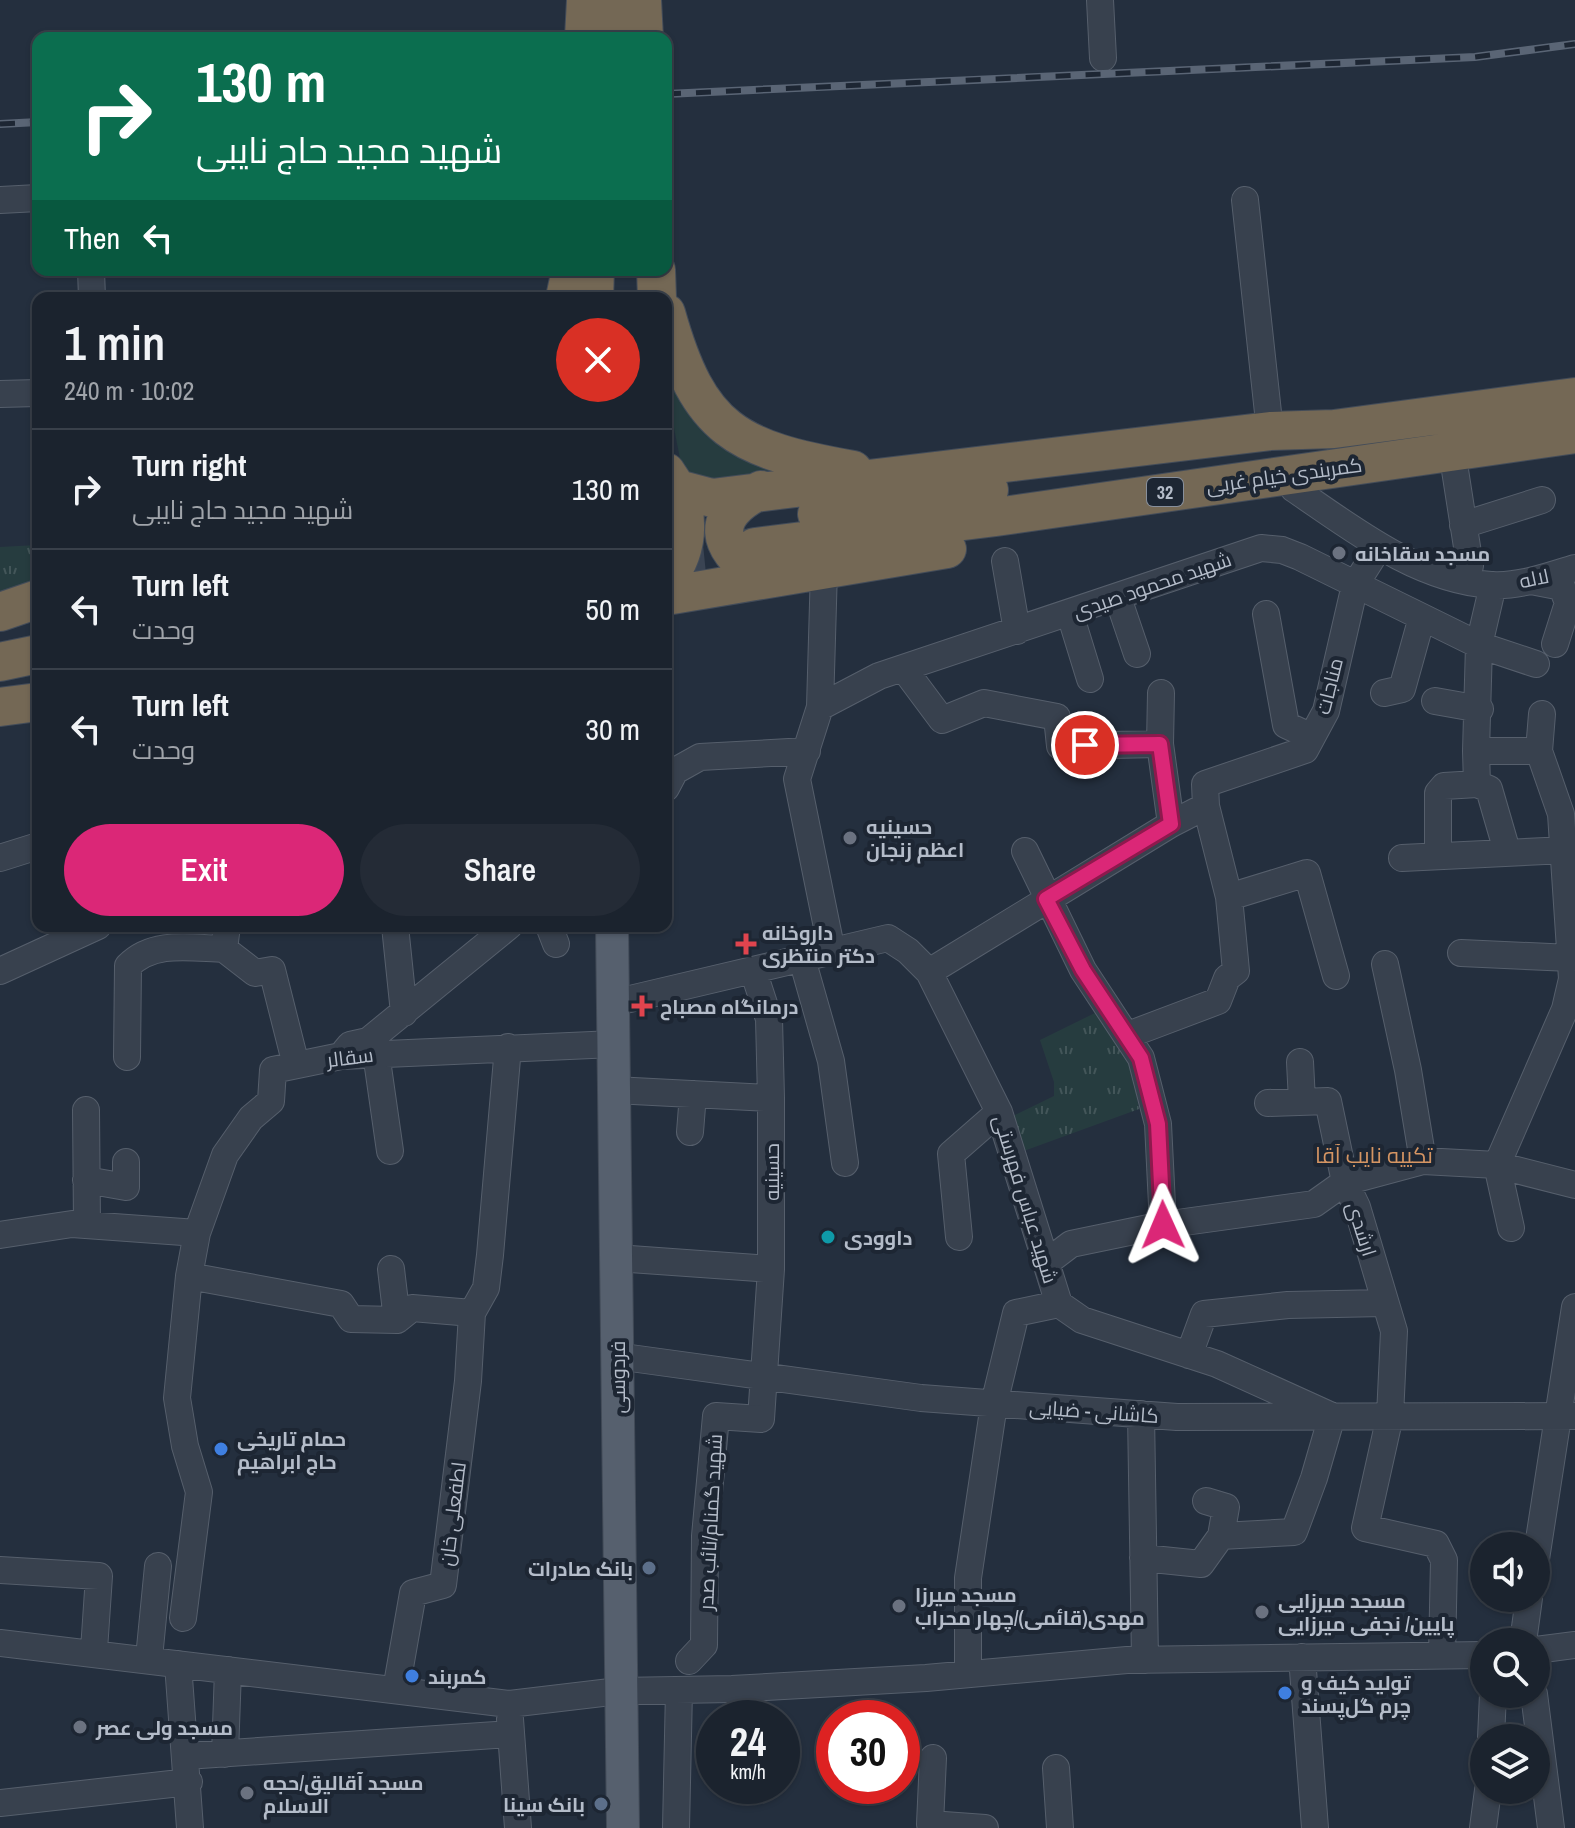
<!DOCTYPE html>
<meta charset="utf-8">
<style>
:root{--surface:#1b232e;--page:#242b36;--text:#f1f3f6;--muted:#a0a4aa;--line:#39404a;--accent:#db2777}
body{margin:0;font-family:"Archivo Narrow",Cairo,sans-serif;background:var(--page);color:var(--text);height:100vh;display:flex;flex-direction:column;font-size:30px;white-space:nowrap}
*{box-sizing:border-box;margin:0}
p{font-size:26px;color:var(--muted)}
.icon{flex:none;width:44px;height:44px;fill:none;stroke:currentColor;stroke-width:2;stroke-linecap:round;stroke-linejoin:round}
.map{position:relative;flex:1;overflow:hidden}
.drawer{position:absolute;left:32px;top:292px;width:640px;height:640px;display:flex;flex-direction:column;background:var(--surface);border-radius:16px;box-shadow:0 2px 6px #0004,0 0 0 2px var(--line)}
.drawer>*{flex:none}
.top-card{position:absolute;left:32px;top:32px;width:640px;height:244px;border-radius:16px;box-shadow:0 2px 6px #0004,0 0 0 2px var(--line);background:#0b6e4f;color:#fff;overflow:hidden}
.tools{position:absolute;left:1470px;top:1532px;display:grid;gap:16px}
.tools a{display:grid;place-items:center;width:80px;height:80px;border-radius:50%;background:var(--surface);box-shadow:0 2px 6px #0004,0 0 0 2px var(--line);font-size:40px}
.speed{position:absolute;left:696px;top:1700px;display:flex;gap:16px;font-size:40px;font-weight:700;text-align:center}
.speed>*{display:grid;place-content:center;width:104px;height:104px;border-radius:50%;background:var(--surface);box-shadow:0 2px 6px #0004,0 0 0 2px var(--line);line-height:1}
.speed small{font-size:20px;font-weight:400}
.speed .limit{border:12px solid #d22;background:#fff;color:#111}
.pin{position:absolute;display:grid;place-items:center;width:68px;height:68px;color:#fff;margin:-34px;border:4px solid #fff;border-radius:50%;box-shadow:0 2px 8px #0007}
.me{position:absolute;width:88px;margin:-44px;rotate:359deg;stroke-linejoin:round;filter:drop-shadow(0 0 6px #0008)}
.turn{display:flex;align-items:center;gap:28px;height:168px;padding:0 32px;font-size:36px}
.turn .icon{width:104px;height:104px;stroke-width:2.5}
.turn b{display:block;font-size:56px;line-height:68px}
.then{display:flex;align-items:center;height:76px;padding:0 32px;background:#0003;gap:16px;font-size:30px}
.round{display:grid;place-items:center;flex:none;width:84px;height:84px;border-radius:42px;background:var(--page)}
.summary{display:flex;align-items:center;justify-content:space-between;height:136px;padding:0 32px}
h1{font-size:48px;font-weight:600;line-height:60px}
.action{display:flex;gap:16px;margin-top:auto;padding:16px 32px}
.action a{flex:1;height:92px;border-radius:48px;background:var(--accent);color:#fff;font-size:32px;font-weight:600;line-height:92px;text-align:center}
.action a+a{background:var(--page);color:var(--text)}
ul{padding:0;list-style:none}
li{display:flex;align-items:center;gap:24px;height:120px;padding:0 32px;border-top:2px solid var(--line)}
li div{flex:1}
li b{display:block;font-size:30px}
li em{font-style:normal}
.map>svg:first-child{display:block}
.green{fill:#263c3f}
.park{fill:url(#park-tufts)}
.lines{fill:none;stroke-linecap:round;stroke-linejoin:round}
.highway-tunnel{stroke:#3a4453;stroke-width:38;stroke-dasharray:38 19;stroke-linecap:butt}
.minor-casing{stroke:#565f6c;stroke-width:28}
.major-casing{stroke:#414a57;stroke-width:34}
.highway-casing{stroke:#434c59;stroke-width:40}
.minor{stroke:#38414e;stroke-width:26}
.major{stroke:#56606e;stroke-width:32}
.highway{stroke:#746855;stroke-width:38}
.rail-casing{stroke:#5a6575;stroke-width:8}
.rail{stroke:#1d2633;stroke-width:5;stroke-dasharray:15;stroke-linecap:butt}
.route-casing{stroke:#8e194d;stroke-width:20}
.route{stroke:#db2777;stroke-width:14}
.worship-dot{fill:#6b7280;stroke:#1d2633;stroke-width:3}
.health-dot{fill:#e0444e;stroke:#1d2633;stroke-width:3}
.culture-dot{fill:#0f9aa8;stroke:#1d2633;stroke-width:3}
.shop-dot{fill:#3f7fe0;stroke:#1d2633;stroke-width:3}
.service-dot{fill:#5c6f8a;stroke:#1d2633;stroke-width:3}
.labels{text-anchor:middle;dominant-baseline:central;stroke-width:8;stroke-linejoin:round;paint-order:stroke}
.shield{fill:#1d2633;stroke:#878f9c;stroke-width:2}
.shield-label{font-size:18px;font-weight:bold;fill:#b4bcc9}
.street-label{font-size:20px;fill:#b4bcc9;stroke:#1d2633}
.poi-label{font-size:20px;font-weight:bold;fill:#b4bcc9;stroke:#1d2633;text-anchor:start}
.neighbourhood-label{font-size:22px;fill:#d59563;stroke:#1d2633}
</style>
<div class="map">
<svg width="1575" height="1828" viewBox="0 0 1575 1828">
<defs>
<pattern id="park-tufts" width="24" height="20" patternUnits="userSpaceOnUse" patternTransform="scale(2)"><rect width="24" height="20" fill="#263c3f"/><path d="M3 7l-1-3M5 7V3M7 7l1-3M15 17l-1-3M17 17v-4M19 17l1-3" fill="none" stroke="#435659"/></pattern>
</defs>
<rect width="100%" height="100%" fill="#242f3e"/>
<!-- green -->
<path class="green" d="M 666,359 L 797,467 L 715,488 L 684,479 L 666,388 Z"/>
<!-- park -->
<path class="park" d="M 38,545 L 38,591 L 0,599 L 0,547 Z
M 1095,1013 L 1131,1065 L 1139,1109 L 1021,1152 L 1009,1118 L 1054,1096 L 1054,1082 L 1040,1040 Z"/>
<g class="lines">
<!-- highway-tunnel -->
<path class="highway-tunnel" d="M 666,556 L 755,547"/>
<!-- minor casing -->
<g class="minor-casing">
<path id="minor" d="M 1100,0 L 1103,58
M 0,200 L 38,198
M 1245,200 L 1270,431
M 91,270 L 92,298
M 0,394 L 38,393
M 1452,451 L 1470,566
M 1294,489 C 1353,529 1417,580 1491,585 C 1519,587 1548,576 1575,568
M 1463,525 L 1542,500
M 1005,561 L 1017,631
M 824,569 L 820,707 L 797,779 L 832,952
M 1531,581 L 1562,587 L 1568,603 L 1555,644
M 1493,585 L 1479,645 L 1476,751 L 1539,751 L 1561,814 L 1572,979 L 1565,1009 L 1497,1165 L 1575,1185
M 1118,598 L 1137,654
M 1070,614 L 1090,679
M 1266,614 L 1286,725 L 1312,737
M 904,669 L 942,720 L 984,703 L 1057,717 L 1060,746 L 1160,744 L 1171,824
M 1384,693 L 1402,689 L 1422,617
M 1435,701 L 1480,709
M 820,707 L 879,676 L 1261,548 L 1282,550 L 1300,557 L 1479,645 L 1536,664
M 1160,744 L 1161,693
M 1476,751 L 1477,784 L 1489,789 L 1507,851
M 1539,751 L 1542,714
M 666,788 L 675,771 L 700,757 L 807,751
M 1025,851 L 1083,970 L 1141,1058 L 1158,1124 L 1163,1225
M 1438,854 L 1438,793 L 1444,786 L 1477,784
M 0,858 L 38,846
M 1402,858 L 1566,850
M 1229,897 L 1307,873 L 1336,976
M 227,926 L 224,949 L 255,973 L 272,970 L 296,1065
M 395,926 L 404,1013
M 549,926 L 556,944
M 1461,953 L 1571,958
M 802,959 L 831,1061 L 845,1163
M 1385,964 L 1408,1070 L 1423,1161
M 0,971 L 98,926
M 929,972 L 1171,824 L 1206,806
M 613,1003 L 888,938 L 908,951 L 929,972 L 999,1112 L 1059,1304 L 1016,1313 L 994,1404 L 968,1578 L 968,1674
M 1128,1035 L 1218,1001 L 1227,978 L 1236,971 L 1229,897 L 1206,806 L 1205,784 L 1305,750 L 1326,711 L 1355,585 L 1379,547
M 345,1051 L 350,1045 L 368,1041 L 509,926
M 376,1053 L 390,1151
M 127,1057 L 128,966 C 153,940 191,948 224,949
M 1300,1062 L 1302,1101
M 614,1090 L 771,1098
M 1268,1103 L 1328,1101 L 1345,1182 L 1357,1207 L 1394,1331 L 1390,1416 L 1365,1528 L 1436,1544 L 1444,1560 L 1442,1655
M 86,1110 L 87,1225
M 690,1132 L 693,1094
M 86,1180 L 126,1187 L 126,1162
M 0,1235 L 72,1224 L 197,1233
M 959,1237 L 951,1154 L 999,1112
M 616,1258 L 771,1269
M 1046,1263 L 1071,1244 L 1163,1225 L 1314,1204 L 1345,1182 L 1423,1161 L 1497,1165 L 1511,1228
M 391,1269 L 397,1320
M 189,1276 L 341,1304 L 351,1319 L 397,1320 L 412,1308 L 472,1313
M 1059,1304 L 1082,1320 L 1217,1364 L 1332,1416 L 1314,1478 L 1294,1532 L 1221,1536 L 1201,1564 L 1143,1558
M 1189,1355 L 1204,1314 L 1288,1305 L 1384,1303
M 616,1356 L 921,1398 L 1177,1417 L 1575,1416
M 1141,1414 L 1145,1660
M 1206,1501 L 1226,1507 L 1221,1536
M 1536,1559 L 1575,1307
M 0,1570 L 99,1576 L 94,1650
M 183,1618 L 199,1492 L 185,1446 L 177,1398 L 189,1276 L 197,1233 L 225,1155 L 251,1118 L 271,1101 L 273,1070 L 341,1056 L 614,1044
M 1523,1642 L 1529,1598
M 0,1643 L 509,1704 L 619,1691 L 732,1689 L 926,1678 L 1127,1660 L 1484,1655
M 1536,1650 L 1575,1645
M 1302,1657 L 1315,1828
M 149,1658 L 158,1566
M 689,1661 L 704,1645 L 705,1536 L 716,1416 L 761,1419 L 771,1269 L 771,1098 L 769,1019 L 753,970
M 178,1664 L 190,1828
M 396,1690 L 413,1593 L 443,1585 L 468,1381 L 472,1313 L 486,1288 L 490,1255 L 508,1047
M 1534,1694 L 1551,1828
M 510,1719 L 518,1828
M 1491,1738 L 1493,1694
M 225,1754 L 228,1670
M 186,1756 L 511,1734
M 933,1758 L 930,1824 L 985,1828
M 1056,1768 L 1060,1828
M 0,1803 L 189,1782
M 676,1828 L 679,1690
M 1483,1828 L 1488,1790"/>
</g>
<!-- major casing -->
<g class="major-casing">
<path id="major" d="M 612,926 L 623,1828"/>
</g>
<!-- highway casing -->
<g class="highway-casing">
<path id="highway" d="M 642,0 L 644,38
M 584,38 L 586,0
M 613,38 L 615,0
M 656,270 L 657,298
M 565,298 L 571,270
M 594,298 L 595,270
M 666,313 C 699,431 736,449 853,470
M 678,489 L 712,498 L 1270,431 L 1334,429 L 1575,397
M 761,490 C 708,516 716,548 761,578
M 817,514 L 989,490
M 755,547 L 996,517 L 1575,434
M 666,580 C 692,547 691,506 666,472
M 666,596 L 947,549
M 0,612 L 38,599
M 0,662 L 38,654
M 0,707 L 38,702"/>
</g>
<!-- minor -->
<use href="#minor" class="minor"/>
<!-- major -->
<use href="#major" class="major"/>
<!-- highway -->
<use href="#highway" class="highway"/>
<!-- rail casing -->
<g class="rail-casing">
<path id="rail" d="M 666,94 L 1475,57 L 1575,44
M 0,124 L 38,122"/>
</g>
<!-- rail -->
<use href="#rail" class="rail"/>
</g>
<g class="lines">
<!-- route casing -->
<g class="route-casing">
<path id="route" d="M 1085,745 L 1160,744 L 1171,824 L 1046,899 L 1083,970 L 1141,1058 L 1158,1124 L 1163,1225"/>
</g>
<!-- route -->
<use href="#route" class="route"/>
</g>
<!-- markers -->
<g class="worship-dot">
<circle cx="1339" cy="553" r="8"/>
<circle cx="850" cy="838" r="8"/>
<circle cx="899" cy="1606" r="8"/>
<circle cx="1262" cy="1612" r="8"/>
<circle cx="80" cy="1727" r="8"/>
<circle cx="247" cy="1793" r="8"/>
</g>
<g class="health-dot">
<path d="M742 932h8v8h8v8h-8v8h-8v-8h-8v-8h8z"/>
<path d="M638 994h8v8h8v8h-8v8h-8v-8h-8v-8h8z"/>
</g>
<circle class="culture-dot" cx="828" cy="1237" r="8"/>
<g class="shop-dot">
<circle cx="221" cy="1449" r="8"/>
<circle cx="412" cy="1676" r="8"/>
<circle cx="1285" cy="1693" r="8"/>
</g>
<g class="service-dot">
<circle cx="649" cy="1568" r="8"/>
<circle cx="601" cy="1804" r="8"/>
</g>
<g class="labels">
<!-- shield labels -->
<rect class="shield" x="1147" y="478" width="36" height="28" rx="6"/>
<g class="shield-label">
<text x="1165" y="492">32</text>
</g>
<!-- street labels -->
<g class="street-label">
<text transform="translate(1284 475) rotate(-8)">کمربندی خیام غربی</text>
<text transform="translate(1534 578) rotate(-12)">لاله</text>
<text transform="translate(1152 585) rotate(-19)">شهید محمود صیدی</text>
<text transform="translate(1329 686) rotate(-76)">مناجات</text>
<text transform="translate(350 1057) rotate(-7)">سقالر</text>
<text transform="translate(771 1172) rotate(-90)">حسینیه</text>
<text transform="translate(1026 1199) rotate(73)">شهید عباس فهرستی</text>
<text transform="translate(1362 1229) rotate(72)">ارشدی</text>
<text transform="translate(617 1377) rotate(-90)">فردوسی</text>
<text transform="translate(1094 1411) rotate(4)">کاشانی - ضیایی</text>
<text transform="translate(452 1514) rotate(-83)">لطفعلی خان</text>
<text transform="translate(710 1522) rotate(-87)">شهید گمنام/نائب صدر</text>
</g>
<!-- poi labels -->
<g class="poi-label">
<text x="1355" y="553">مسجد سقاخانه</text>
<text x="866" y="826">حسینیه<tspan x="866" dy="23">اعظم زنجان</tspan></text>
<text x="762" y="932">داروخانه<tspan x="762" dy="23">دکتر منتظری</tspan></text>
<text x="660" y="1006">درمانگاه مصباح</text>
<text x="844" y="1237">داوودی</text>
<text x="237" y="1438">حمام تاریخی<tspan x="237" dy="23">حاج ابراهیم</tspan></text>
<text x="633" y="1568" text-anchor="end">بانک صادرات</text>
<text x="915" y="1594">مسجد میرزا<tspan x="915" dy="23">مهدی(قائمی)/چهار محراب</tspan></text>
<text x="1278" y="1600">مسجد میرزایی<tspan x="1278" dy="23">پایین/ نجفی میرزایی</tspan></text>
<text x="428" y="1676">کمربند</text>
<text x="1301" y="1682">تولید کیف و<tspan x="1301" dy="23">چرم گل‌پسند</tspan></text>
<text x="96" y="1727">مسجد ولی عصر</text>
<text x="263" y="1782">مسجد آقالیق/حجه<tspan x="263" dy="23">الاسلام</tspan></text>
<text x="585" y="1804" text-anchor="end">بانک سینا</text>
</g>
<!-- neighbourhood labels -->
<g class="neighbourhood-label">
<text x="1374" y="1155">تکییه نایب آقا</text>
</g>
</g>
</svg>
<div class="tools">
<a><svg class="icon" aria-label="sound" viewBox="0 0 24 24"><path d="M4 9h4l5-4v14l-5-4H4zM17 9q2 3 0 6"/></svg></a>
<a><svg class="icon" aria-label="search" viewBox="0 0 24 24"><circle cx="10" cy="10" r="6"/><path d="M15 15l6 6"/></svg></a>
<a><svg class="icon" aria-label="layers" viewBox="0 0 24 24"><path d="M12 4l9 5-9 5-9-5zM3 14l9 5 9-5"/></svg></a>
</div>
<div class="speed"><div>24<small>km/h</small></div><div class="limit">30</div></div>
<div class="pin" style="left:1085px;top:745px;background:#d93025"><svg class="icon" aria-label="arrive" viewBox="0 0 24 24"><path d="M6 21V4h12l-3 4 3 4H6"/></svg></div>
<svg class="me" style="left:1163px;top:1225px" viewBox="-20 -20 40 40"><path d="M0-17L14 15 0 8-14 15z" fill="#db2777" stroke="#fff" stroke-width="4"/></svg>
<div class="top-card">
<div class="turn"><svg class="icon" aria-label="right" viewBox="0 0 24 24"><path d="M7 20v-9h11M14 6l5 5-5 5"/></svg><div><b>130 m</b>شهید مجید حاج نایبی</div></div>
<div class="then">Then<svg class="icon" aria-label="left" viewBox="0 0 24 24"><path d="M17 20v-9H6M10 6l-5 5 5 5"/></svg></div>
</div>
<section class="drawer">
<div class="summary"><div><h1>1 min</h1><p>240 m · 10:02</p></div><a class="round" style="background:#d93025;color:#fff"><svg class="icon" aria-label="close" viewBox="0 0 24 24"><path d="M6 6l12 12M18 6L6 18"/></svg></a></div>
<ul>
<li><svg class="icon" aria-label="right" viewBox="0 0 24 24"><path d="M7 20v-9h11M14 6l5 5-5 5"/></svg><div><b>Turn right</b><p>شهید مجید حاج نایبی</p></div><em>130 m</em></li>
<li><svg class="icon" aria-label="left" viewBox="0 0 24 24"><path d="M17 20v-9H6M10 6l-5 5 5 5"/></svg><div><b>Turn left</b><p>وحدت</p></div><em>50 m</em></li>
<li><svg class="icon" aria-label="left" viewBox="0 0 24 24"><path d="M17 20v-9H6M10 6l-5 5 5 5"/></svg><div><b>Turn left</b><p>وحدت</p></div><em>30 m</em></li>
</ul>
<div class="action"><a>Exit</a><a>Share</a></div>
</section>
</div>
